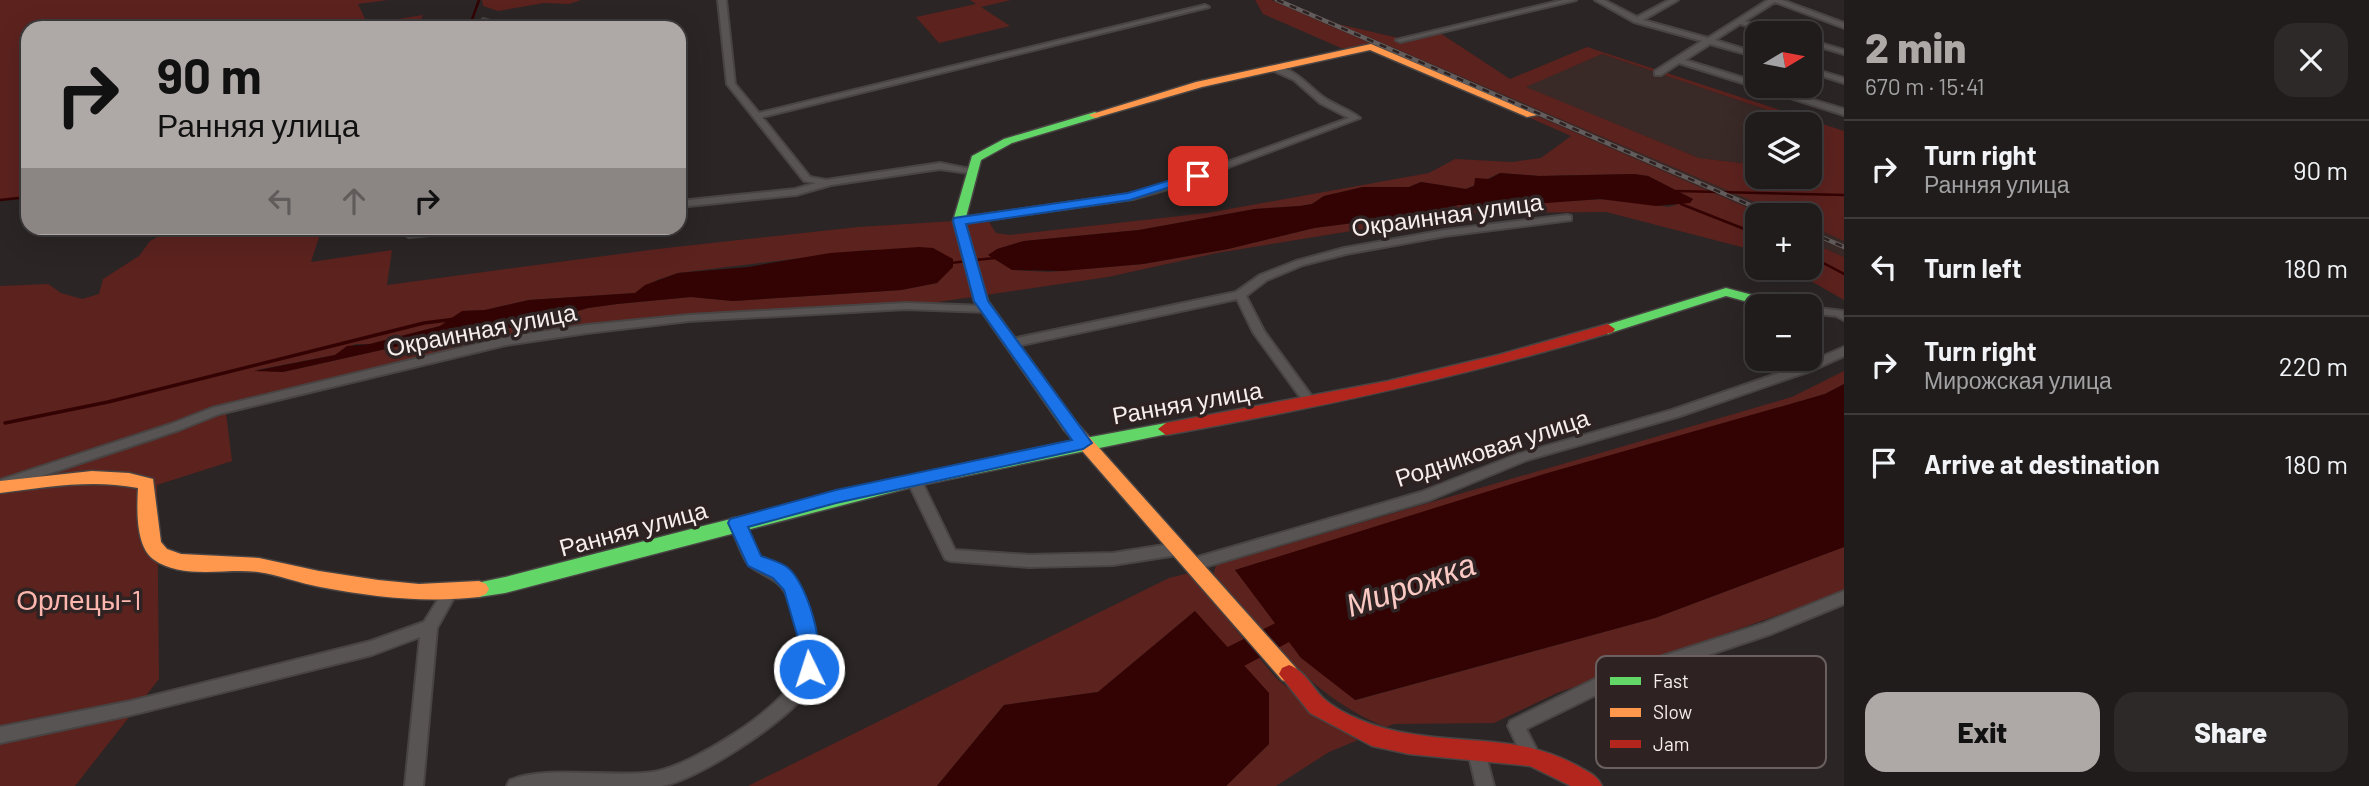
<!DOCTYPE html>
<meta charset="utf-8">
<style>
:root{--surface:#201c1c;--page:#2d2929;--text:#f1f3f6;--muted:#a2a1a3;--line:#3d3a3b;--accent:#aea8a6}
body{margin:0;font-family:Barlow,sans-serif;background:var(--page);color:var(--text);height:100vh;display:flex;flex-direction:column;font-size:26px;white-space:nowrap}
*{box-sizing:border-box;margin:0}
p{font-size:23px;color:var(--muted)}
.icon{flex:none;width:38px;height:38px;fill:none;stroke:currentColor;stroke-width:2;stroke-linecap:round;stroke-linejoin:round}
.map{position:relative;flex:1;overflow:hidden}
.side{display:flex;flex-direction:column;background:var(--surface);width:525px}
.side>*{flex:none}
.top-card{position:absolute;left:21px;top:21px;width:665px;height:214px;border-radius:21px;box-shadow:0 7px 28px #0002,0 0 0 2px var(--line);background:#aea8a6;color:#111;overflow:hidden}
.needle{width:46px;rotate:80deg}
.buttons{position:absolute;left:1745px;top:21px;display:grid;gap:14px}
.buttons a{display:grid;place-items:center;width:77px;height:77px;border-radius:14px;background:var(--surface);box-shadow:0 7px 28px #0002,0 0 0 2px var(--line);font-size:35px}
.pin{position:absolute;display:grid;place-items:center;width:60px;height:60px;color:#fff;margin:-30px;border-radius:14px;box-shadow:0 4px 10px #0006}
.me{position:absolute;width:77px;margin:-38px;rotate:356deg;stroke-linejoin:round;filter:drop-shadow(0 0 5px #0008)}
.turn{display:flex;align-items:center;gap:24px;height:147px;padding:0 21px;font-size:32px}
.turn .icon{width:91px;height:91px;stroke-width:2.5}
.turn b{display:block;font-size:49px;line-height:60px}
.lanes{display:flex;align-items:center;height:66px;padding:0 21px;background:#0003;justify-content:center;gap:35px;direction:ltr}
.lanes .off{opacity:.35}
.round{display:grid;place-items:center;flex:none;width:74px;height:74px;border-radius:21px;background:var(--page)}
.overview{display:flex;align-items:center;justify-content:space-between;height:119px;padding:0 21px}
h1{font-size:42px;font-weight:800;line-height:52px;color:var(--accent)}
.cta{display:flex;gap:14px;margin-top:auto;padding:14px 21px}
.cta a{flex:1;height:80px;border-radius:21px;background:var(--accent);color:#111;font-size:28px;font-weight:800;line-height:80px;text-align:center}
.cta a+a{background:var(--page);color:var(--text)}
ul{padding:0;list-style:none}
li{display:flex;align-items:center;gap:21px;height:98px;padding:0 21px;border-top:2px solid var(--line)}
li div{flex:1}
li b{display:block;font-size:26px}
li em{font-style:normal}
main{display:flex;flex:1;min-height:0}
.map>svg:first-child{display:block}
.built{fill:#392927}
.green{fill:#5c221e;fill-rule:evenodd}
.water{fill:#330303}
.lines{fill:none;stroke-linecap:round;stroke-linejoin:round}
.stream-far1{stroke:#330303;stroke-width:2.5}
.stream{stroke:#330303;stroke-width:3.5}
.river{fill:#330303;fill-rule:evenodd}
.street-casing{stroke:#484443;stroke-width:4}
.fast-casing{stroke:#484443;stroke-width:3}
.slow-casing{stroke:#484443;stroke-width:3}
.jam-casing{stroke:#484443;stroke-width:3}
.street{fill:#585453;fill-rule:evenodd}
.fast{fill:#63d668;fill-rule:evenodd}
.slow{fill:#ff974d;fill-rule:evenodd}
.jam{fill:#b3261e;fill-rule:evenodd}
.rail-casing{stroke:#625d5c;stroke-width:4.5}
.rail{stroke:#2e2322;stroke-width:2.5;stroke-dasharray:7;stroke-linecap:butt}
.route{fill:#1a73e8;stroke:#114b97;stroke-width:2}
.labels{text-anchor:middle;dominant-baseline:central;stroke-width:7;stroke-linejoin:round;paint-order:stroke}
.street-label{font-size:24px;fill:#f5eeec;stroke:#2e2322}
.near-park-label{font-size:28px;fill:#feb7af;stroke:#2e2322}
.near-water-label{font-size:32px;font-style:italic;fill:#fac9c3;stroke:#2e2322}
.key{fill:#2e2322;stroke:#6a605f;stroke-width:2}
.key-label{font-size:19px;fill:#f5eeec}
</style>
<main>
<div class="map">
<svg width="1844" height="786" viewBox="0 0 1844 786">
<rect width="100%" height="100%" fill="#2b2525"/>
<!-- built -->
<path class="built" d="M 1271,0 L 1282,0 L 1785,215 L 1763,215 Z
M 1602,54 L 1815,126 L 1810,130 L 1810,124 L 1757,124 L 1757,165 L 1699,158 L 1524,87 Z
M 1810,226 L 1844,241 L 1844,257 L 1810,242 Z"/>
<!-- green -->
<path class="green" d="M 0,0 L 388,0 L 358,4 L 366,21 L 372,23 L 423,15 L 418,27 L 406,28 L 28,28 L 28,198 L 0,200 Z
M 482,0 L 581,0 L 569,4 L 544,3 L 498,11 L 483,6 Z
M 970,0 L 1011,0 L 981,7 L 1010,26 L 939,43 L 916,17 L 976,4 Z
M 1255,0 L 1271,0 L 1757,212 L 1763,215 L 1757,215 L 1757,251 L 1606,212 L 1478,213 L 1431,218 L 1217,253 L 1108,277 L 938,302 L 590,324 L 505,339 L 225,405 L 232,461 L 157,485 L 159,679 L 75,786 L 0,786 L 0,286 L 48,284 L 61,293 L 82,299 L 99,294 L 103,279 L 139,256 L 150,241 L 175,228 L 322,228 L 311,262 L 392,250 L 387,285 L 657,249 L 858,227 L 987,219 L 996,233 L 1010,235 L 1207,213 L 1429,173 L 1455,159 L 1512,162 L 1541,158 L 1571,136 L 1374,49 L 1341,48 L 1263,14 ZM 1500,173 L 1539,176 L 1634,174 L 1648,176 L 1693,199 L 1669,207 L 1612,199 L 1459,205 L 1407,216 L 1314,228 L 1228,249 L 1143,264 L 1049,272 L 1012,270 L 997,249 L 1024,241 L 1139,230 L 1255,209 L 1300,206 L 1312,204 L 1324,196 L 1363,187 L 1409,187 L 1421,182 L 1466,189 ZM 867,250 L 880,250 L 949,270 L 937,283 L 901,290 L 733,301 L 691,297 L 617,304 L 588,308 L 514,329 L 500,325 L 484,327 L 283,372 L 256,370 L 335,355 L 355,344 L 370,344 L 440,326 L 463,311 L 485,310 L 529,300 L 635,293 L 657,280 L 678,273 Z
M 1338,24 L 1407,40 L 1440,33 L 1510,79 L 1587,47 L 1844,131 L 1844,241 L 1810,226 L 1810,215 L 1785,215 ZM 1602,54 L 1815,126 L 1810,130 L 1810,177 L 1757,177 L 1757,165 L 1699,158 L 1526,87 Z
M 1810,242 L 1844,257 L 1844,300 L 1788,268 L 1810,268 Z
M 1844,371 L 1844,384 L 1825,394 L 1235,570 L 1356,700 L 1655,618 L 1844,547 L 1844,592 L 1557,693 L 1494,723 L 1394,724 L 1386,727 C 1311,697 1265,635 1213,575 L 1216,565 L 1792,397 Z
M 1189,573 L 1276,678 L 1330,723 L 1358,740 L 1329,752 L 1276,786 L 1226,786 L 1269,744 L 1195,611 L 1098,692 L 1004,705 L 937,786 L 748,786 L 1169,578 Z"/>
<!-- water -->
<path class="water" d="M 1500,173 L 1539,176 L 1634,174 L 1648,176 L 1693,199 L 1690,203 L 1656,206 L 1600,199 L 1496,207 L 1459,205 L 1408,216 L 1314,228 L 1228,249 L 1143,264 L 1063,271 L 1012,270 L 988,255 L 997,249 L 1024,241 L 1139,230 L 1255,209 L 1300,206 L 1312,204 L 1324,196 L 1363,187 L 1409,187 L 1421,182 L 1466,189 L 1474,186 L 1475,178 L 1489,179 Z
M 919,247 L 933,248 L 953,259 L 953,267 L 937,283 L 901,290 L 733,301 L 691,297 L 617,304 L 588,308 L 514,329 L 500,325 L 484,327 L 283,372 L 254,371 L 335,355 L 347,346 L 370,344 L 440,326 L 462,311 L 485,310 L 529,300 L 635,293 L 645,285 L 678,273 L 748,267 L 830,253 Z
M 1844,384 L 1844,547 L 1655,618 L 1355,700 L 1301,658 L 1235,570 L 1544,474 L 1825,394 Z
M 1195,611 L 1269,693 L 1269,744 L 1226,786 L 937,786 L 1004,705 L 1098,692 Z"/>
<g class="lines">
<!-- stream-far1 -->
<path class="stream-far1" d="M 469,28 L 479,0
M 1677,191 L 1844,195
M 0,200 L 28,197
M 1681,204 L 1757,234
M 1810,256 L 1844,274
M 975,260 L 995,258
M 951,263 L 967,261"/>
<!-- stream -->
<path class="stream" d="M 5,423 L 108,402 L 424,323 L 456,319"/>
<!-- river -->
<path class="river" d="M 1307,607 L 1317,611 L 1321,619 L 1317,627 L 1218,680 L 1208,684 L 1198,680 L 1193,671 L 1198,662 Z"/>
<!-- street casing -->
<g class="street-casing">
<path id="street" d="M 718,0 L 726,0 L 735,84 L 759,113 L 1205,5 L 1209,7 L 762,117 L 810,177 L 826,180 L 940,163 L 975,170 L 975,174 L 940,169 L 831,185 L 796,195 L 679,207 L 679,201 L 795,189 L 816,183 L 804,181 L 727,84 Z
M 1563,0 L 1576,0 L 1400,42 L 1396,40 Z
M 1595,0 L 1604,0 L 1637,17 L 1669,0 L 1678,0 L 1643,20 L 1708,38 L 1768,0 L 1782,0 L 1844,23 L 1844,28 L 1775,2 L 1745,21 L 1784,33 L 1773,33 L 1740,24 L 1715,40 L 1757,53 L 1757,57 L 1710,44 L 1685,60 L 1757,82 L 1757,86 L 1768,86 L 1844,109 L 1844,115 L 1679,63 L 1661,75 L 1655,75 L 1655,71 L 1702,41 L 1634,22 Z
M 483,19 L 490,21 L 487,28 L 479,28 Z
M 1810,40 L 1844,50 L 1844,54 L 1810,44 Z
M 1274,67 C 1296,67 1309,88 1326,99 C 1337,106 1350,110 1360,118 L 1178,186 L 1133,199 L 959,224 L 954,221 L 959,218 L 1129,194 L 1172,182 L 1349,118 L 1320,103 L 1294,80 L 1274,71 Z
M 1810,68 L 1844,78 L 1844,83 L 1810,72 Z
M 1567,215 L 1571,216 L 1571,220 L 1445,236 L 1346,254 L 1303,265 L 1267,280 L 1246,296 L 1264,331 L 1316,402 L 1310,406 L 1306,405 L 1253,332 L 1237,299 L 1012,347 L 1006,343 L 1012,339 L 1236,292 L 1260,275 L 1296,261 L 1344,248 L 1445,230 Z
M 406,228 L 416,228 L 415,230 L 445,228 L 476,228 L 471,231 L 409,237 L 404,234 Z
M 906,303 L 986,306 L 992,309 L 986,312 L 906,309 L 689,321 L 587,333 L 506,345 L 219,414 L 179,430 L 0,490 L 0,480 L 171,424 L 212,408 L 506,337 L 587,325 L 689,315 Z
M 1810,307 L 1843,311 L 1844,320 L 1836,316 L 1810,313 Z
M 1844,347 L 1844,356 L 1813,370 L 1680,416 L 1527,460 L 1430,500 L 1191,571 L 1186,569 L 1184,565 L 1186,561 L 1191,559 L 1421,492 L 1518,454 L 1672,410 L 1805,364 Z
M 914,475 L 919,477 L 921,480 L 955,550 L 1029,555 L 1113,553 L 1177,543 L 1182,545 L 1184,549 L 1182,553 L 1177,555 L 1113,565 L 1029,567 L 950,561 L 945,559 L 907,480 L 909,477 Z
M 737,518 L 742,519 C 747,529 753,551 760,557 C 766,563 777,565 783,570 C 804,585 812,617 816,641 C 820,660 814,680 803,696 C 784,723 694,782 661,786 C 646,786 629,786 613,786 C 578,786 543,786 507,786 L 510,780 C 547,765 611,778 653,772 C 689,767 787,707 798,672 C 806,648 797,622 789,600 C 781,578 766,578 750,566 C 743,560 734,533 730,523 L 732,519 Z
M 449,588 L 454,590 L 456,594 L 437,628 L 423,786 L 405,786 L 420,637 L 372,655 L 131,715 L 0,743 L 0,727 L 131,701 L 371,641 L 424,622 L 444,590 Z
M 1844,591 L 1844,604 L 1771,634 L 1612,687 L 1526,729 L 1540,756 L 1537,762 L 1531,764 L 1525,762 L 1508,726 L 1510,721 L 1601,676 L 1762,624 Z
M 1477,743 L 1483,745 L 1494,786 L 1476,786 L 1468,751 L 1471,745 Z"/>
</g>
<!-- fast casing -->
<g class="fast-casing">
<path id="fast" d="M 1095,112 L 1101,115 L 1099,117 L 1012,143 L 981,160 L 965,221 L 988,301 L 1076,422 L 1078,426 L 1070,432 L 1064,430 L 974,301 L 953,221 L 972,156 L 1004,139 Z
M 1726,288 L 1783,303 L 1785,306 L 1763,306 L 1726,296 L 1613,332 L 1608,334 L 1601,329 L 1603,326 Z
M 1166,423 L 1172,425 L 1174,429 L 1172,433 L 916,486 L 505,593 L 479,597 L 472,594 L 469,589 L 472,584 L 505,577 C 724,520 943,463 1166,423 Z"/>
</g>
<!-- slow casing -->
<g class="slow-casing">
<path id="slow" d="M 1371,44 L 1537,115 L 1527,117 L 1370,50 L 1202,87 L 1095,118 L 1089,115 L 1196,82 Z
M 1070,420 L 1076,422 L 1296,668 L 1299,674 L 1296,680 L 1289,683 L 1282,680 L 1064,430 L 1062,426 Z
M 92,471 L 129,473 L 153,479 L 161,542 L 167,549 L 181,554 L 259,558 L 319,571 L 378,580 L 419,584 L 479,581 L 486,584 L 489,589 L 486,594 L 479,597 C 426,603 372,597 320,587 C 299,583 279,575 258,572 C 225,568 181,580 153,559 C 135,545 137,507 138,488 C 92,479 46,487 0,493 L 0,481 Z"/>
</g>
<!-- jam casing -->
<g class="jam-casing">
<path id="jam" d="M 1608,324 L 1615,329 L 1613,332 C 1466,376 1317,408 1166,435 L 1158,429 L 1166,423 L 1388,381 L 1498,355 Z
M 1289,665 C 1304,670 1312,687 1323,698 C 1343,716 1380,729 1406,733 C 1470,745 1524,734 1583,769 C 1592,774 1598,777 1602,786 L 1571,786 L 1530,766 L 1409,754 L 1372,746 L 1310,713 L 1279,674 L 1282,668 Z"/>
</g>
<!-- street -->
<use href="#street" class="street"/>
<!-- fast -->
<use href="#fast" class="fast"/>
<!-- slow -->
<use href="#slow" class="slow"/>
<!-- jam -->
<use href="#jam" class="jam"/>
<!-- rail casing -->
<g class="rail-casing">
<path id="rail" d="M 1277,0 L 1773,215
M 1810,232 L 1844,247"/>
</g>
<!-- rail -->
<use href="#rail" class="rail"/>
</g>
<!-- route -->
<path class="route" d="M 1194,173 L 1204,176 L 1130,200 L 966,224 L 988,301 L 1092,443 L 1083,449 L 836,503 L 748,527 L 761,556 C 769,559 780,562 787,567 C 808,583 827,652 816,675 L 809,678 L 802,675 L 799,669 L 800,645 L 784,590 L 773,578 L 748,566 L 728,523 L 730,519 L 836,490 L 1072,440 L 974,301 L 953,221 L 954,218 L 1128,193 Z"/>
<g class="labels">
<!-- street labels -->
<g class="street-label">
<text transform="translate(1447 214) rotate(-8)">Окраинная улица</text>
<text transform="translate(481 329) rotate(-11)">Окраинная улица</text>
<text transform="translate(1187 402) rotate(-10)">Ранняя улица</text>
<text transform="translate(1492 447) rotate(-18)">Родниковая улица</text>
<text transform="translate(633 528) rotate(-15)">Ранняя улица</text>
</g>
<!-- near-park labels -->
<g class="near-park-label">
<text x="79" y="599">Орлецы-1</text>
</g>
<!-- near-water labels -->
<g class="near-water-label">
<text transform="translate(1410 583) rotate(-19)">Мирожка</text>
</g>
</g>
<!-- legend -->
<rect x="1596" y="656" width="230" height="112" rx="10" class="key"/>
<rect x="1610" y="677" width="31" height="8" fill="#63d668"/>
<rect x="1610" y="708" width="31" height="9" fill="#ff974d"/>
<rect x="1610" y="740" width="31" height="8" fill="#b3261e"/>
<g class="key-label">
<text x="1653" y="688">Fast</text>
<text x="1653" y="719">Slow</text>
<text x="1653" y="751">Jam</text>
</g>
</svg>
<div class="buttons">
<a><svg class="needle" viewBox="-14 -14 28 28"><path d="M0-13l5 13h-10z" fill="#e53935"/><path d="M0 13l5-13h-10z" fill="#a2a1a3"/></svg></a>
<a><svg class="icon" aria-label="layers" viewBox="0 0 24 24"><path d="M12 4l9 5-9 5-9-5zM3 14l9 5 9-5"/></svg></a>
<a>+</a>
<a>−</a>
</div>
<div class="pin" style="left:1198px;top:176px;background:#d93025"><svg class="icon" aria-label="arrive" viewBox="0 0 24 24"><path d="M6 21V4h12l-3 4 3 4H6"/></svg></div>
<svg class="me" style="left:809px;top:669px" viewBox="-20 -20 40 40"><circle r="17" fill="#1a73e8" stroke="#fff" stroke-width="3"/><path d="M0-11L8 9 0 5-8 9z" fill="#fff"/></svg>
<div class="top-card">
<div class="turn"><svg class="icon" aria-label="right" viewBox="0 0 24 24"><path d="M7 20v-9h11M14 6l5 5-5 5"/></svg><div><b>90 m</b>Ранняя улица</div></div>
<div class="lanes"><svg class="icon off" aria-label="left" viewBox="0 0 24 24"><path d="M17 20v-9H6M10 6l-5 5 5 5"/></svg><svg class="icon off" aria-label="ahead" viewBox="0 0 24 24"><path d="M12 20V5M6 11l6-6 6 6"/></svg><svg class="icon" aria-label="right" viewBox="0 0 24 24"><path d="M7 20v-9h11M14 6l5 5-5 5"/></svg></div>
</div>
</div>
<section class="side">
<div class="overview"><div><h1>2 min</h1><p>670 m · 15:41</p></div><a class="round"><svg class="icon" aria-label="close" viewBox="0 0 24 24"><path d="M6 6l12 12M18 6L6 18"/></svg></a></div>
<ul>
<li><svg class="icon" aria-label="right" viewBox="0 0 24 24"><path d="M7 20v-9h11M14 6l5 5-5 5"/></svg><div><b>Turn right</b><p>Ранняя улица</p></div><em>90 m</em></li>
<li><svg class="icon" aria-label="left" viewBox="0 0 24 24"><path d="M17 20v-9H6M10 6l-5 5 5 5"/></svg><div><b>Turn left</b></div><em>180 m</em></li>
<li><svg class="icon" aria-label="right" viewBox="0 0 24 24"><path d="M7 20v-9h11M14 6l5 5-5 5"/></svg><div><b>Turn right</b><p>Мирожская улица</p></div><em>220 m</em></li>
<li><svg class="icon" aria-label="arrive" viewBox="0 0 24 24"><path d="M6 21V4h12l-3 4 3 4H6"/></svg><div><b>Arrive at destination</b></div><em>180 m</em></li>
</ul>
<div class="cta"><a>Exit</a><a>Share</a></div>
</section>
</main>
